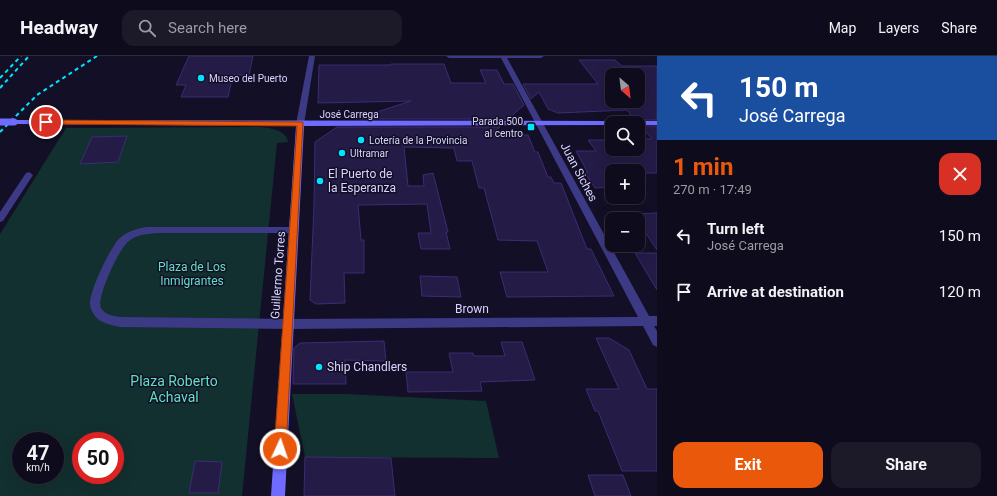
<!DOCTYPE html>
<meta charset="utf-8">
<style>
:root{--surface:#0e0b1c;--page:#1c1929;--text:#f1f3f6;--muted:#9b9ba3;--line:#2e2b3b;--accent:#ea580c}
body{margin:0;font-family:Roboto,sans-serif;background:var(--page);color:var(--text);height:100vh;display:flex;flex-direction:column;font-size:15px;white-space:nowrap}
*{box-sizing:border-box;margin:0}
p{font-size:13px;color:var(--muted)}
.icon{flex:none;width:22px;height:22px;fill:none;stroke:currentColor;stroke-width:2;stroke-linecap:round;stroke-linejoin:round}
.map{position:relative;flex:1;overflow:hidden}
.drawer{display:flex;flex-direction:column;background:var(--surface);width:340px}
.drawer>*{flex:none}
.banner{background:#1a4fa0;color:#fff;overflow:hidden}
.needle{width:26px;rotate:152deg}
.fabs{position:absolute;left:605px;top:12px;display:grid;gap:8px}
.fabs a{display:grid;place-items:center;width:40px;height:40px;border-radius:8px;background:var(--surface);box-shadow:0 4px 16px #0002,0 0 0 1px var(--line);font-size:20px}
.speed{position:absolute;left:12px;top:376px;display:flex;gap:8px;font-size:20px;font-weight:700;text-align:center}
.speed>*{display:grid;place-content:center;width:52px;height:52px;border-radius:50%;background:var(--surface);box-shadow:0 4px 16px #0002,0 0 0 1px var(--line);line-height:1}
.speed small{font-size:10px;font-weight:400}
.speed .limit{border:6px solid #d22;background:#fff;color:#111}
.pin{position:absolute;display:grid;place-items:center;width:34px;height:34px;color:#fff;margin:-17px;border:2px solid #fff;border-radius:50%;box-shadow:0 1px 4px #0007}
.me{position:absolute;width:44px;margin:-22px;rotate:3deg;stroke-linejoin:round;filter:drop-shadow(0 0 3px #0008)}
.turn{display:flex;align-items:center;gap:14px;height:84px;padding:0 16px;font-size:18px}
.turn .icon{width:52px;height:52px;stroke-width:2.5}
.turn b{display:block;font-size:28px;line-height:34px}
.round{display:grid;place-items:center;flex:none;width:42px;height:42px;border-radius:12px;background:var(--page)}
.summary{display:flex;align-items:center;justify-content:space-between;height:68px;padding:0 16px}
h1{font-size:24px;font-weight:700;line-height:30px;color:var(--accent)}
.primary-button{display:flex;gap:8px;margin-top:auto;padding:8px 16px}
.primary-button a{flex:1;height:46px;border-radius:12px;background:var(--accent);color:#fff;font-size:16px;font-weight:700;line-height:46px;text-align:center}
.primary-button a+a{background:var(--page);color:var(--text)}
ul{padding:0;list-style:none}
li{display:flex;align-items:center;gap:12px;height:56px;padding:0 16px}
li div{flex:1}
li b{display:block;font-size:15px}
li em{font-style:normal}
header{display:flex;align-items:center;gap:24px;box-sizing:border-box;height:56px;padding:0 20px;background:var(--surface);border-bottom:1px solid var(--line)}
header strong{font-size:19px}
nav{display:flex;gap:22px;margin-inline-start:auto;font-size:14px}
.search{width:280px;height:36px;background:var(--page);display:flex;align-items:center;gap:10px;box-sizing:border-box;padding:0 14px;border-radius:12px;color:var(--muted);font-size:15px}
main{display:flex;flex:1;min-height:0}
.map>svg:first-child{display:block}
.green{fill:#12302f;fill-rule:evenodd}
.building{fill:#241b47;stroke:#3b2d73;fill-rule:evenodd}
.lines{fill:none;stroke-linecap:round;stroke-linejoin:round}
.service{fill:#3d3a85;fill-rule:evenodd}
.minor{fill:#3d3a85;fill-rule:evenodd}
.secondary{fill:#6f6bff;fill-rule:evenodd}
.rail{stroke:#00e5ff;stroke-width:2;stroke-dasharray:4 3.5;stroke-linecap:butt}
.secondary-bridge{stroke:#6f6bff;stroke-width:7}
.route{fill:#ea580c;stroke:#983908}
.poi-dot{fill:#00e5ff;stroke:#130f26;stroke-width:1.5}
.labels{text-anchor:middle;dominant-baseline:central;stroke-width:3;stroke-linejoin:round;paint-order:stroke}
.far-poi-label{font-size:10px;fill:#d9d4ff;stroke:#130f26;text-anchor:start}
.far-street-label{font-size:10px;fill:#d9d4ff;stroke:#130f26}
.street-label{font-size:12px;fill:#d9d4ff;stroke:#130f26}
.poi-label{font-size:12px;fill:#d9d4ff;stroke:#130f26;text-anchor:start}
.park-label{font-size:12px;fill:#5fe0c0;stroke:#130f26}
.near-park-label{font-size:14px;fill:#5fe0c0;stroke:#130f26}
</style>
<header>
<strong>Headway</strong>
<div class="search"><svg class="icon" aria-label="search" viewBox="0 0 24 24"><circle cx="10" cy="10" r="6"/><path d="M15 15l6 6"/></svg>Search here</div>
<nav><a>Map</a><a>Layers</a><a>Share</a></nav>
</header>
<main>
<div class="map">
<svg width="657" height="440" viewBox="0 0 657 440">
<rect width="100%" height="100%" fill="#130f26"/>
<!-- green -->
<path class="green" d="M 260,71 C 271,72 286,74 288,86 L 277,87 L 242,440 L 0,440 L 0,178 L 66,72 ZM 21,385 L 55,385 L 55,419 L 21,419 ZM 81,385 L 115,385 L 115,419 L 81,419 Z
M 292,338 L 346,338 L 486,345 L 499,402 L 305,401 Z"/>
<!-- building -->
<path class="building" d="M 189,0 L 253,0 L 249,19 L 233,19 L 228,41 L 181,41 L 186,29 L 176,29 Z
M 579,4 L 615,4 L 622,10 L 657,10 L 657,64 L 635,64 L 627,54 L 558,57 L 548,53 L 539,36 L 531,43 L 523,28 L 598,28 ZM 612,19 L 638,19 L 638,45 L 612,45 Z
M 391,8 L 444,8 L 451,27 L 486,27 L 480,14 L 497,14 L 504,28 L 513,28 L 524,49 L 508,63 L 355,63 L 411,45 L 318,47 L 319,9 L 391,9 Z
M 641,70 L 657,70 L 657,117 L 638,117 L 638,115 L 612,115 L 612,131 L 595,132 L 585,117 L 588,117 L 576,95 L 596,95 L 588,84 L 612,84 L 612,93 L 638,93 L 638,83 L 652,83 Z
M 337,71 L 500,71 L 491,78 L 528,79 L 535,96 L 538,96 L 548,121 L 551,121 L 554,127 L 561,127 L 587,193 L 591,193 L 614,240 L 507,241 L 500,216 L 548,216 L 537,185 L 498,184 L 484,132 L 479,132 L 472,105 L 457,105 L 454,92 L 404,91 L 408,130 L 424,130 L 423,119 L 433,117 L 448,176 L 446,176 L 450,193 L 421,193 L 418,177 L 431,177 L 427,148 L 358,149 L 361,184 L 364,184 L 364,217 L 344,217 L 345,247 L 316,248 L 310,244 L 314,149 L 315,86 Z
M 127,80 L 118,106 L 80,108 L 92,81 Z
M 657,157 L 657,194 L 633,158 Z
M 635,197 L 657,197 L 657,234 Z
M 420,220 L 457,221 L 461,241 L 422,240 Z
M 596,282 L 609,282 L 629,294 L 647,333 L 657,333 L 657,415 L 622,415 L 598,355 L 595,355 L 586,333 L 619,333 Z
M 384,285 L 386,305 L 345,304 L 346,328 L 293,328 L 294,292 L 300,287 Z
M 501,286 L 522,286 L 535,324 L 480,326 L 482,335 L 408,336 L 406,316 L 453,316 L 449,297 L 473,297 L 474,300 L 505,300 Z
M 305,401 L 391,402 L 395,440 L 304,440 Z
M 195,405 L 222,406 L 218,437 L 189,437 Z
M 588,419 L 623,419 L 631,440 L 595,440 Z"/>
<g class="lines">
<!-- service -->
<path class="service" d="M 29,116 L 33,119 L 3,165 L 0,166 L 0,156 L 26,117 Z
M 146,171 L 294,171 L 299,174 L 294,177 L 158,177 C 148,178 137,178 129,185 C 119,192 96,242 101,252 C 105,259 114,260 120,261 L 288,263 L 292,265 L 293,268 L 292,271 L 288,273 L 120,271 C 112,269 100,267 95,260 C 93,257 90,252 90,248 C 89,236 111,189 121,181 C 128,175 137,173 146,171 Z"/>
<!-- minor -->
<path class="minor" d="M 309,0 L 315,0 L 304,68 L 300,70 L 296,68 Z
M 446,0 L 544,0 L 541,2 L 507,2 L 649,260 L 657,260 L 657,270 L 654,270 L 657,275 L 657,291 L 653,289 L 643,270 L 288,273 L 284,271 L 283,268 L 284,265 L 288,263 L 638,261 L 501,2 L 449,2 Z"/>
<!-- secondary -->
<path class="secondary" d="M 11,64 L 612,65 L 616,67 L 612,67 L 612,69 L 304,70 L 285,440 L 271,440 L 296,70 L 14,68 L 10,66 Z
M 635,65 L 657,65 L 657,69 L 638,69 L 638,67 L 634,67 Z"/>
<!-- rail -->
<path class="rail" d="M 0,22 L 21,0
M 0,32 L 29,0
M 0,76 L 37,39 L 97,0"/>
<!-- secondary-bridge -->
<path class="secondary-bridge" d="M 0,66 L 14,66"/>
</g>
<!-- route -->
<path class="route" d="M 44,64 L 303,66 L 286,393 L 285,397 L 280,399 L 276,397 L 274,393 L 297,70 L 46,68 L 44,67 Z"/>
<!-- markers -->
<g class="poi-dot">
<circle cx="201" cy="22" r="4"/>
<rect x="527" y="67" width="8" height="8" rx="2"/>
<circle cx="361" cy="84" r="4"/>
<circle cx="342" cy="97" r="4"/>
<circle cx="320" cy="125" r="4"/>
<circle cx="319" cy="311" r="4"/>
</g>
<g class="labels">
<!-- far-poi labels -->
<g class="far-poi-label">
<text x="209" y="22">Museo del Puerto</text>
<text x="523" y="65" text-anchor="end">Parada 500<tspan x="523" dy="12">al centro</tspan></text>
<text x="369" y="84">Lotería de la Provincia</text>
<text x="350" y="97">Ultramar</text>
</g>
<!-- far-street labels -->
<g class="far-street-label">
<text x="349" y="58">José Carrega</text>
</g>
<!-- street labels -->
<g class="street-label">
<text transform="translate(579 116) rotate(62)">Juan Siches</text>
<text transform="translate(278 219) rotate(-86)">Guillermo Torres</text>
<text x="472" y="253">Brown</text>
</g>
<!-- poi labels -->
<g class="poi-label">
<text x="328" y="118">El Puerto de<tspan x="328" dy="14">la Esperanza</tspan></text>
<text x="327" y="311">Ship Chandlers</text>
</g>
<!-- park labels -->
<g class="park-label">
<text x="192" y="211">Plaza de Los<tspan x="192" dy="14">Inmigrantes</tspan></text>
</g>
<!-- near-park labels -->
<g class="near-park-label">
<text x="174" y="325">Plaza Roberto<tspan x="174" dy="16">Achaval</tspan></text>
</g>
</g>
</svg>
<div class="fabs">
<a><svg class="needle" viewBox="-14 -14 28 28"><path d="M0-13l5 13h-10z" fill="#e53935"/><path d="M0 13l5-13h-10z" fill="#9b9ba3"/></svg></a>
<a><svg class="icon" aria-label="search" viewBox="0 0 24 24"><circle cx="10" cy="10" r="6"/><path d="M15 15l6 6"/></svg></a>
<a>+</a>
<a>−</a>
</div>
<div class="speed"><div>47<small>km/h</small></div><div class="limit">50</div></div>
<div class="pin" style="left:46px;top:66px;background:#d93025"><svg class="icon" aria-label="arrive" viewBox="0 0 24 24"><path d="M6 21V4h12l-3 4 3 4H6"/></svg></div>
<svg class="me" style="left:280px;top:393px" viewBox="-20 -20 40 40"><circle r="17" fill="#ea580c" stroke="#fff" stroke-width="3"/><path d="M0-11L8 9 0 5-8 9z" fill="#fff"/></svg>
</div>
<section class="drawer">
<div class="banner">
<div class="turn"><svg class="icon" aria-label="left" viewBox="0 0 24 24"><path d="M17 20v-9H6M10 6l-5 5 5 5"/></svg><div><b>150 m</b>José Carrega</div></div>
</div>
<div class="summary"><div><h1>1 min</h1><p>270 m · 17:49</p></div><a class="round" style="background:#d93025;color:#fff"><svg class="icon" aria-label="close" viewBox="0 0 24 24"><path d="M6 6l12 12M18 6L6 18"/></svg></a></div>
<ul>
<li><svg class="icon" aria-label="left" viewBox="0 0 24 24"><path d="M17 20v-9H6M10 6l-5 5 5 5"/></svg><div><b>Turn left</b><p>José Carrega</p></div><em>150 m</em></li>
<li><svg class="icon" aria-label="arrive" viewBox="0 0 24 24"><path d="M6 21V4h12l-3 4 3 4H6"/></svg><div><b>Arrive at destination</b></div><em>120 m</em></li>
</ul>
<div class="primary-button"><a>Exit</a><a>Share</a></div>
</section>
</main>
